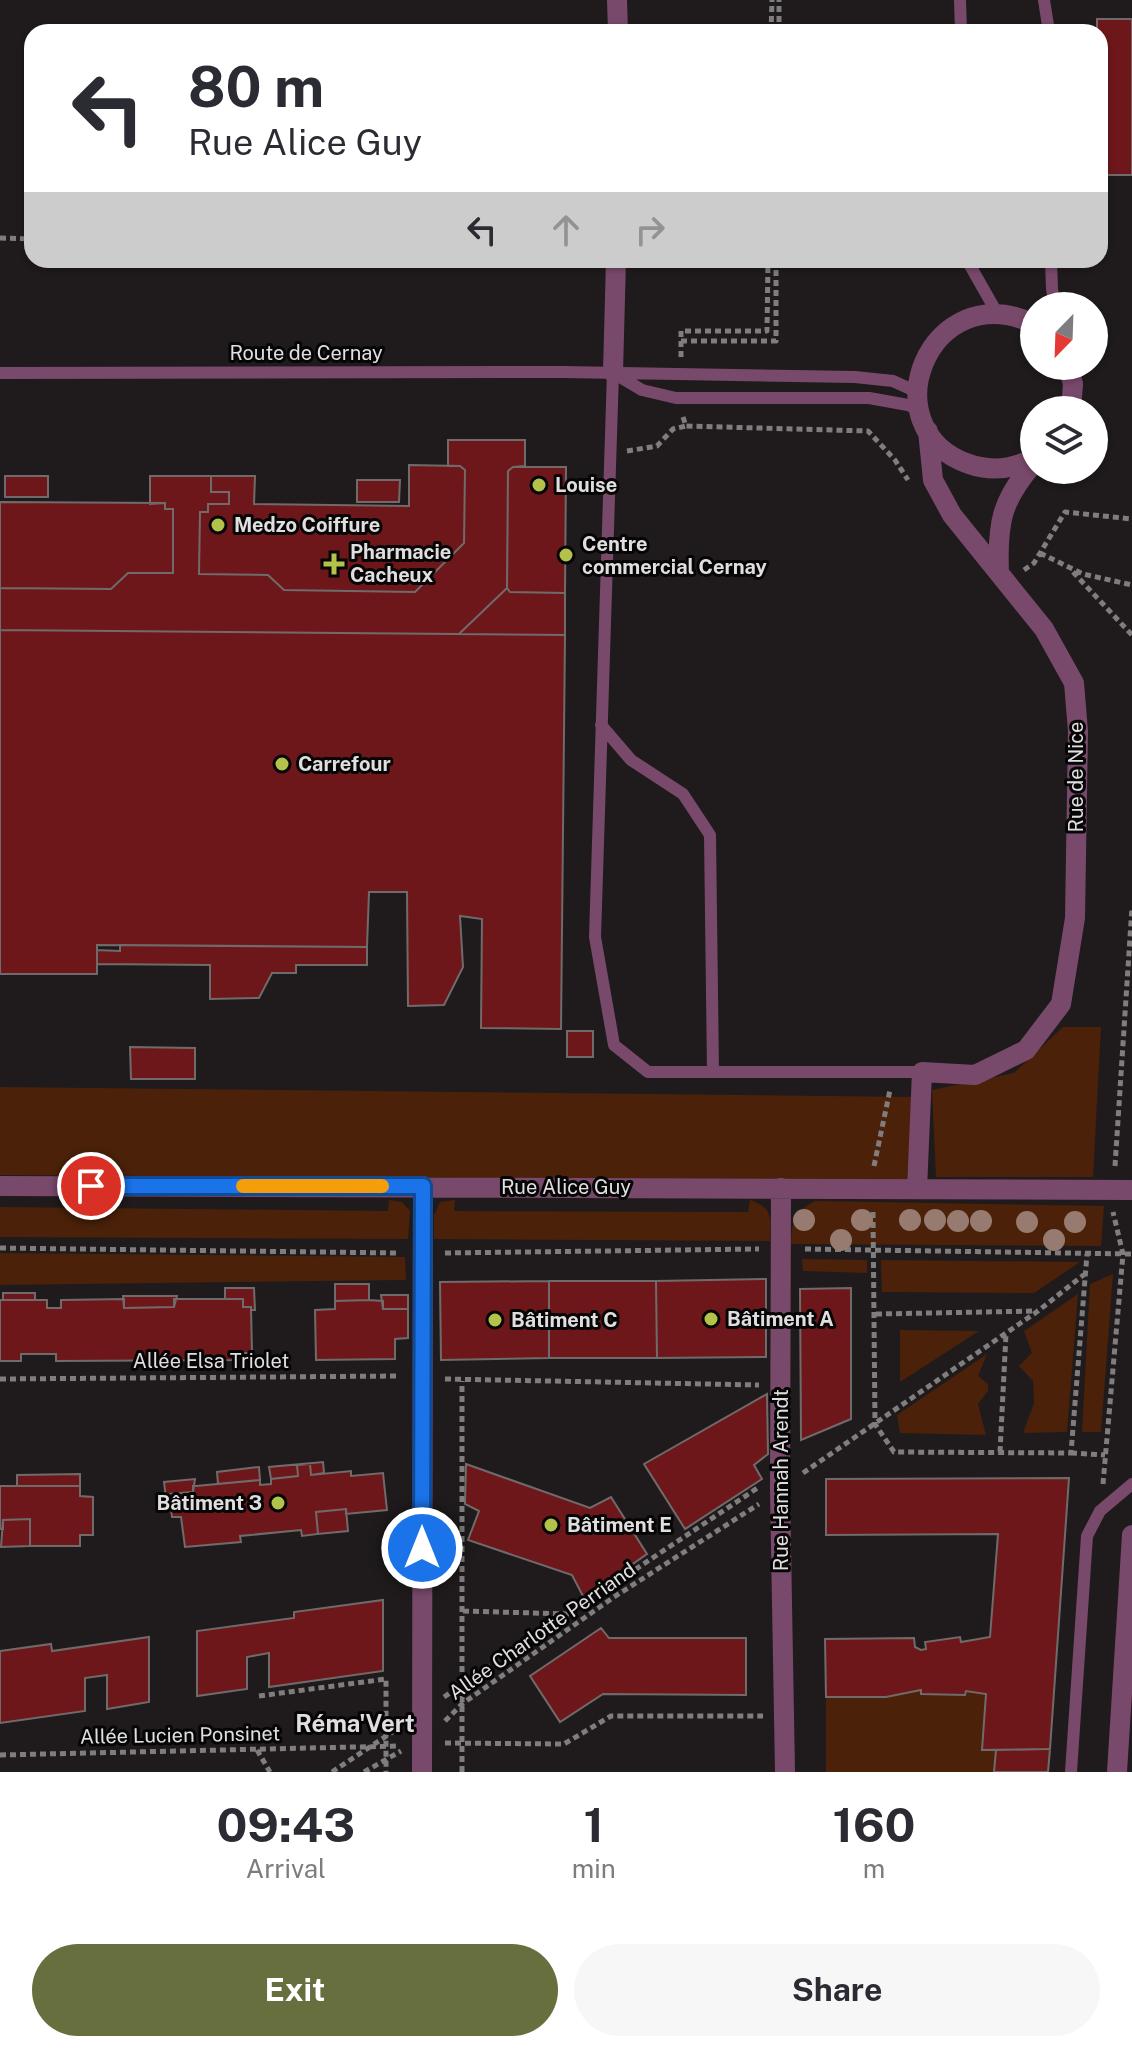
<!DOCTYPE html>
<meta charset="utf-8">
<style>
:root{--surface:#fff;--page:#f7f7f7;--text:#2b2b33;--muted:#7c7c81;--accent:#686f3e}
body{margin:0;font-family:"Public Sans",sans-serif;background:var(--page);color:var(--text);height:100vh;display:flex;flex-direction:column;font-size:30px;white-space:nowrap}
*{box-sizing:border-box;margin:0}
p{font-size:26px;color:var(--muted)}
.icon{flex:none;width:44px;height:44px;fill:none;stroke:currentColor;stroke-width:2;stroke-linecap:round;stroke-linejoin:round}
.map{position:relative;height:1772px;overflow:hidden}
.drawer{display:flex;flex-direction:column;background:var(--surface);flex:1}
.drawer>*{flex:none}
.banner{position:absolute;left:24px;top:24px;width:1084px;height:244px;border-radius:24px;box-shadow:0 2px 6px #0004;background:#fff;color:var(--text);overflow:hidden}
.needle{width:52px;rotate:203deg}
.tools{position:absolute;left:1020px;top:292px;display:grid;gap:16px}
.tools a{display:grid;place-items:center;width:88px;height:88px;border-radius:50%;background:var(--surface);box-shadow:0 2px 6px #0004;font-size:40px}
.pin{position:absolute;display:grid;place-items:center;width:68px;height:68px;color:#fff;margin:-34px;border:4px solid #fff;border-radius:50%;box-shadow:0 2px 8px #0007}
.me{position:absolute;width:88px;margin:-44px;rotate:0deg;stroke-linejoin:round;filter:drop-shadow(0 0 6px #0008)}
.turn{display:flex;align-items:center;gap:28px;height:168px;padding:0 32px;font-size:36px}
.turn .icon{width:104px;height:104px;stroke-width:2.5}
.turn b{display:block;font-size:56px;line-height:68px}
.lanes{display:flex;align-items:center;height:76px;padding:0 32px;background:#0003;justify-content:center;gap:40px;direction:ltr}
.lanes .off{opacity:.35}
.eta{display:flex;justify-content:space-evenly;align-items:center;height:136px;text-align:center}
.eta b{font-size:48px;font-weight:700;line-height:56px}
.primary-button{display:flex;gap:16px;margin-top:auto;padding:16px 32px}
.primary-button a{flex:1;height:92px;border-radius:48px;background:var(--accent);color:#fff;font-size:32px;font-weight:700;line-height:92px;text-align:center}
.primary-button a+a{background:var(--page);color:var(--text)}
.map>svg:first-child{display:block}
.green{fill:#4b2109}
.building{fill:#6e171a;stroke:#706b6a;stroke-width:2}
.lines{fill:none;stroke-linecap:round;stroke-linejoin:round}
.path{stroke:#807d7e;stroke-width:5;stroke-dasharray:6 4;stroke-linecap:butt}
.lane{stroke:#79496c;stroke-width:12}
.street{stroke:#79496c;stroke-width:20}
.tree{fill:#977b70}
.route-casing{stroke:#114b97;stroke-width:20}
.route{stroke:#1a73e8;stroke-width:14}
.slow{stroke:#f59e0b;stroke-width:14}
.poi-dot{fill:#b3c24b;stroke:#070606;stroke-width:3}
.labels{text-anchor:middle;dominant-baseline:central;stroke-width:6;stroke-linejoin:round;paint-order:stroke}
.street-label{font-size:20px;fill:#e1dedf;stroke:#070606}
.poi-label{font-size:20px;font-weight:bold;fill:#e1dedf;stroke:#070606;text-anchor:start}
.quarter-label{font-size:24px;font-weight:bold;fill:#e1dedf;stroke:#070606}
</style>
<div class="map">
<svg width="1132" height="1772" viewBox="0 0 1132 1772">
<rect width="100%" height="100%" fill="#1f1b1c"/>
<!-- green -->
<path class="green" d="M 1063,1027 L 1101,1027 L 1093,1177 L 936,1177 L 932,1090 L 1014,1073 Z
M 0,1087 L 913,1097 L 907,1181 L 0,1175 Z
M 389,1200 L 402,1202 L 410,1211 L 408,1239 L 0,1237 L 0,1207 L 388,1211 Z
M 455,1200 L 454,1211 L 748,1212 L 750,1200 C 774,1208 770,1218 770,1241 L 434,1239 L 434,1215 L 440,1202 Z
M 815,1201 L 1104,1206 L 1101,1246 L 791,1244 C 792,1221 794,1212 815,1201 Z
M 0,1253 L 405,1257 L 406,1280 L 0,1285 Z
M 802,1259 L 867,1260 L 867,1273 L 803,1271 Z
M 881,1260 L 1080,1262 L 1034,1293 L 882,1292 Z
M 1113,1274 L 1101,1432 L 1082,1432 L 1090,1284 Z
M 1078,1294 L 1067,1432 L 1023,1433 L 1034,1403 L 1033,1381 L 1019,1366 L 1032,1353 L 1024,1331 Z
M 900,1330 L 979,1331 L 900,1382 Z
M 987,1354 L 978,1376 L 988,1384 L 988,1391 L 978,1404 L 986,1435 L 900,1433 L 897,1415 Z
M 921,1690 L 921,1694 L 966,1691 L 986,1694 L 996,1750 L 994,1772 L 826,1772 L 826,1697 L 886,1697 Z"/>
<!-- building -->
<path class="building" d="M 1097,19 L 1132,19 L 1132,175 L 1100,175 L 1100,32 L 1097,32 Z
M 448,440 L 525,440 L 525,466 L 513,467 L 508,471 L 507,588 L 459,634 L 0,630 L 0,588 L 111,589 L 128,573 L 173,573 L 173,509 L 165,509 L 165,503 L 150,504 L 150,476 L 211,476 L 211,492 L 229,492 L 229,504 L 208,504 L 208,512 L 200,512 L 199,574 L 268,575 L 284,590 L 415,592 L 464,543 L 465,470 L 460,466 L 448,466 Z
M 409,465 L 460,466 L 465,470 L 464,543 L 415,592 L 284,590 L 268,575 L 199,574 L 200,512 L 208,512 L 208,504 L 229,504 L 229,492 L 211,492 L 211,476 L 255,476 L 254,504 L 409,506 Z
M 513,467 L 566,467 L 565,593 L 510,592 L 507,588 L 508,471 Z
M 5,476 L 48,476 L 48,497 L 5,497 Z
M 357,480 L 400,480 L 399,502 L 357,502 Z
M 0,502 L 165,503 L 165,509 L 173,509 L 173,573 L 128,573 L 111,589 L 0,588 Z
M 507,588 L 510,592 L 565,593 L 565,635 L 459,634 Z
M 0,630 L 565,635 L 561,1029 L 481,1028 L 482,919 L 460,916 L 463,967 L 444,1005 L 408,1006 L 407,892 L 369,892 L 367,947 L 97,945 L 97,974 L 0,974 Z
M 120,945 L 367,947 L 367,965 L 296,965 L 296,973 L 272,973 L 259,998 L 210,999 L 210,965 L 97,964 L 97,950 L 120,951 Z
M 567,1031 L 593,1031 L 593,1057 L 567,1057 Z
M 130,1047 L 195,1048 L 195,1079 L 131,1079 Z
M 766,1279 L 766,1357 L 657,1358 L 656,1281 Z
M 549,1281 L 549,1358 L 441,1360 L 440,1282 Z
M 549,1281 L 656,1281 L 657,1358 L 549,1358 Z
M 335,1284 L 369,1284 L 369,1300 L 335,1301 Z
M 225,1288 L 254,1288 L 255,1310 L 251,1310 L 251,1307 L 243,1307 L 243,1299 L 225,1299 Z
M 851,1288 L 851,1419 L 801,1440 L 800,1289 Z
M 3,1293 L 35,1293 L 35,1300 L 3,1300 Z
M 381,1295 L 408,1295 L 408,1309 L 383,1309 Z
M 123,1296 L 177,1296 L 174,1307 L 124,1308 Z
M 124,1299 L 124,1308 L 174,1307 L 174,1299 L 243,1299 L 243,1307 L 251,1307 L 252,1353 L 243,1353 L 243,1360 L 56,1361 L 56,1354 L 21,1354 L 21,1361 L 0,1361 L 0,1300 L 47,1300 L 47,1308 L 61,1308 L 61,1300 Z
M 369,1300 L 383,1301 L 383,1309 L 408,1309 L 408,1338 L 395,1339 L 395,1359 L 316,1360 L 315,1310 L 335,1309 L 335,1301 Z
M 767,1394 L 768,1454 L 754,1465 L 762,1479 L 685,1529 L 644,1464 Z
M 323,1462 L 324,1473 L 311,1475 L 310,1464 L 297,1465 L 298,1476 L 271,1479 L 269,1467 Z
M 310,1464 L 311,1475 L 351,1471 L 351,1476 L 383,1473 L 387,1510 L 346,1514 L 346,1509 L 316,1512 L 318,1534 L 302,1536 L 301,1530 L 240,1536 L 241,1542 L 185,1547 L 181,1517 L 172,1517 L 169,1494 L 193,1492 L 193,1486 L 196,1486 L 260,1480 L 260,1485 L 271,1484 L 271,1479 L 298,1476 L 297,1465 Z
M 466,1464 L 590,1508 L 611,1497 L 647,1554 L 584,1598 L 572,1575 L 468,1540 L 479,1511 L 465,1504 Z
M 259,1467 L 260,1480 L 218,1484 L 217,1472 Z
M 80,1474 L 80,1486 L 17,1486 L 17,1475 Z
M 1069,1478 L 1050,1749 L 982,1750 L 986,1694 L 966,1691 L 965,1695 L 921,1694 L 921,1690 L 886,1697 L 826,1697 L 825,1639 L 914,1638 L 915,1647 L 921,1650 L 926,1649 L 925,1642 L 960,1637 L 961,1642 L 990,1637 L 998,1534 L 826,1535 L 826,1479 Z
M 195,1479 L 193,1492 L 169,1494 L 170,1498 L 166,1499 L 164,1482 Z
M 0,1486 L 80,1486 L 80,1496 L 93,1497 L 93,1535 L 80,1535 L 80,1546 L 30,1546 L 30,1519 L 3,1520 L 3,1529 L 0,1529 Z
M 346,1509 L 348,1531 L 318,1534 L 316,1512 Z
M 30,1519 L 30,1546 L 1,1547 L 3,1520 Z
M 383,1600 L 383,1671 L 269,1687 L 269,1653 L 247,1657 L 247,1689 L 197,1696 L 197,1631 L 294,1618 L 294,1612 Z
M 601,1628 L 609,1638 L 746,1638 L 746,1695 L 603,1694 L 560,1722 L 530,1676 Z
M 149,1637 L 149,1702 L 107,1709 L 107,1675 L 85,1678 L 85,1711 L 0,1723 L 0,1651 L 51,1644 L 52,1651 Z
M 1050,1749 L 1048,1772 L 994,1772 L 996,1750 Z"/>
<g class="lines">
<!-- path -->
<path class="path" d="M 771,32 L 772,0
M 779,32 L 779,0
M 0,238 L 32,239
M 681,341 L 776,341 L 776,260
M 681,357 L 681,331 L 767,331 L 768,260
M 683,417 L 686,426 L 868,431 L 895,460 L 908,480
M 627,451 L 657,446 L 673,429 L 686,426
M 1040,553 L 1083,574 L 1132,585
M 1024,570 L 1034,563 L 1065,512 L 1132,519
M 1073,572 L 1132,635
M 874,1166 L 890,1090
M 1115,1166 L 1132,907
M 873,1212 L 875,1424 L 894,1452 L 1071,1453 L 1087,1254
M 0,1248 L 399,1253
M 805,1249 L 1132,1254
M 445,1253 L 759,1249
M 876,1314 L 1037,1311
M 0,1379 L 399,1376
M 445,1379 L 759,1385
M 1000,1452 L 1006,1334
M 1071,1453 L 1105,1455
M 803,1473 L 1038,1311 L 1086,1273
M 1103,1484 L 1123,1254 L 1113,1212
M 463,1611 L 569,1614
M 259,1696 L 386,1679 L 386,1772
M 444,1697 L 759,1487
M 445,1721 L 462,1704 L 614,1597 L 759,1504
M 445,1743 L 564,1744 L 611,1716 L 763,1716
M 257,1750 L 270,1772
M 0,1755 L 399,1746
M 332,1772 L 400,1727
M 364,1772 L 401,1751
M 462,1772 L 462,1381"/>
<!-- lane -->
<path class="lane" d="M 960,0 L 961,32
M 1044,0 L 1049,32
M 967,260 L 997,313
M 1051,260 L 1052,289 L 1055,306
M 613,372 L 595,937 L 614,1045 L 648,1072 L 922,1072
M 0,373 L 563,372 L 855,377 L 893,381 L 917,392
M 615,374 L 642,390 L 676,398 L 869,398 L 908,405 L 919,410
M 601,725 L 631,760 L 683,794 L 710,835 L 713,1072
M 1071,1772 L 1087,1536 L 1100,1511 L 1132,1484"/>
<!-- street -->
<path class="street" d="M 617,0 L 618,32
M 1034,324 C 929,274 868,429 969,464 C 992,472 1013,469 1034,458
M 1068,366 L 1073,384 L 1071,410
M 613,372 L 616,260
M 999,573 C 997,524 1001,500 1034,463
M 0,1186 L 1132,1190
M 781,1188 L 780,1490 L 785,1772
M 917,1189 L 922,1072 L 975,1075 L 1026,1050 L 1061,1004 L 1075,918 L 1078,731 L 1074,683 L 1044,629 L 952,515 L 933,480 L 928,431
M 422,1772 L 423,1186
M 1117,1772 L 1132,1535"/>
</g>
<!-- trees -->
<g class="tree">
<circle cx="804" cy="1220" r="11"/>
<circle cx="862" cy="1220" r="11"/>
<circle cx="910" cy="1220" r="11"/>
<circle cx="935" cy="1220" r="11"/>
<circle cx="958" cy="1221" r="11"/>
<circle cx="981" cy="1221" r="11"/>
<circle cx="1027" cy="1222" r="11"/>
<circle cx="1075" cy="1222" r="11"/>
<circle cx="841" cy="1240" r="11"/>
<circle cx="1054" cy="1240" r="11"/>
</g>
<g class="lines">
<!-- route casing -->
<g class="route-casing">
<path id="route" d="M 91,1186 L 423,1186 L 422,1548"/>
</g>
<!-- route -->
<use href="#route" class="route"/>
<!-- slow -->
<path class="slow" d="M 243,1186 L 382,1186"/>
</g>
<!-- markers -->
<g class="poi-dot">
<circle cx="539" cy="485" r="8"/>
<circle cx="218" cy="525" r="8"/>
<circle cx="566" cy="555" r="8"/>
<path d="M330 552h8v8h8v8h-8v8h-8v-8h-8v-8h8z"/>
<circle cx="282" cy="764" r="8"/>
<circle cx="711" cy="1319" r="8"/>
<circle cx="495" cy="1320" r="8"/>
<circle cx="278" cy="1503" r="8"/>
<circle cx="551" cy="1525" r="8"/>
</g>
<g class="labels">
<!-- street labels -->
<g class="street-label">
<text x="306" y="353">Route de Cernay</text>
<text transform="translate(1076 777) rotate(-90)">Rue de Nice</text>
<text x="566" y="1187">Rue Alice Guy</text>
<text x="211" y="1361">Allée Elsa Triolet</text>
<text transform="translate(781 1480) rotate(-90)">Rue Hannah Arendt</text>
<text transform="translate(542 1631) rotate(-35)">Allée Charlotte Perriand</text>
<text transform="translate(180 1735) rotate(-1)">Allée Lucien Ponsinet</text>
</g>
<!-- poi labels -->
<g class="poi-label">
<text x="555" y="485">Louise</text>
<text x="234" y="525">Medzo Coiffure</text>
<text x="582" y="544">Centre<tspan x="582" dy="23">commercial Cernay</tspan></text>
<text x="350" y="552">Pharmacie<tspan x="350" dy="23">Cacheux</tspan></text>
<text x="298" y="764">Carrefour</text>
<text x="727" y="1319">Bâtiment A</text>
<text x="511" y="1320">Bâtiment C</text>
<text x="262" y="1503" text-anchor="end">Bâtiment 3</text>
<text x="567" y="1525">Bâtiment E</text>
</g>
<!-- quarter labels -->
<g class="quarter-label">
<text x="355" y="1723">Réma'Vert</text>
</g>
</g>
</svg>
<div class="tools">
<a><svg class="needle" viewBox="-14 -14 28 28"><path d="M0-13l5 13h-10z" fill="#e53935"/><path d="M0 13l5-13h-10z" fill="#7c7c81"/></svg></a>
<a><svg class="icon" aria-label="layers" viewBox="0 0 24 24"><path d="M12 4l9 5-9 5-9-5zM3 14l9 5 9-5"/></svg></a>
</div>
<div class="pin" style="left:91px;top:1186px;background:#d93025"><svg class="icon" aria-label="arrive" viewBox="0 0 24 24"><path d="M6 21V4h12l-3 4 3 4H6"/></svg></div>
<svg class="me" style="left:422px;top:1548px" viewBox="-20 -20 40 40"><circle r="17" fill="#1a73e8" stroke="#fff" stroke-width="3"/><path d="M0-11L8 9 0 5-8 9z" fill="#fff"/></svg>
<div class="banner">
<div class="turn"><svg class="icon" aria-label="left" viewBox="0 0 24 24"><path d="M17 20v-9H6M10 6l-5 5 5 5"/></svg><div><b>80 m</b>Rue Alice Guy</div></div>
<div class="lanes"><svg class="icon" aria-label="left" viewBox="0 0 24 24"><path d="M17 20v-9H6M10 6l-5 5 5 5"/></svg><svg class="icon off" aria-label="ahead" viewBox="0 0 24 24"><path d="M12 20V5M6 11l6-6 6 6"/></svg><svg class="icon off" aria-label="right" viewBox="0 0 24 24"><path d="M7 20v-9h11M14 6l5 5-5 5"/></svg></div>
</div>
</div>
<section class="drawer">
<div class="eta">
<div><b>09:43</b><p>Arrival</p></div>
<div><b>1</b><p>min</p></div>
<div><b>160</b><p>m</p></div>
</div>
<div class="primary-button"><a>Exit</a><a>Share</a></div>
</section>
